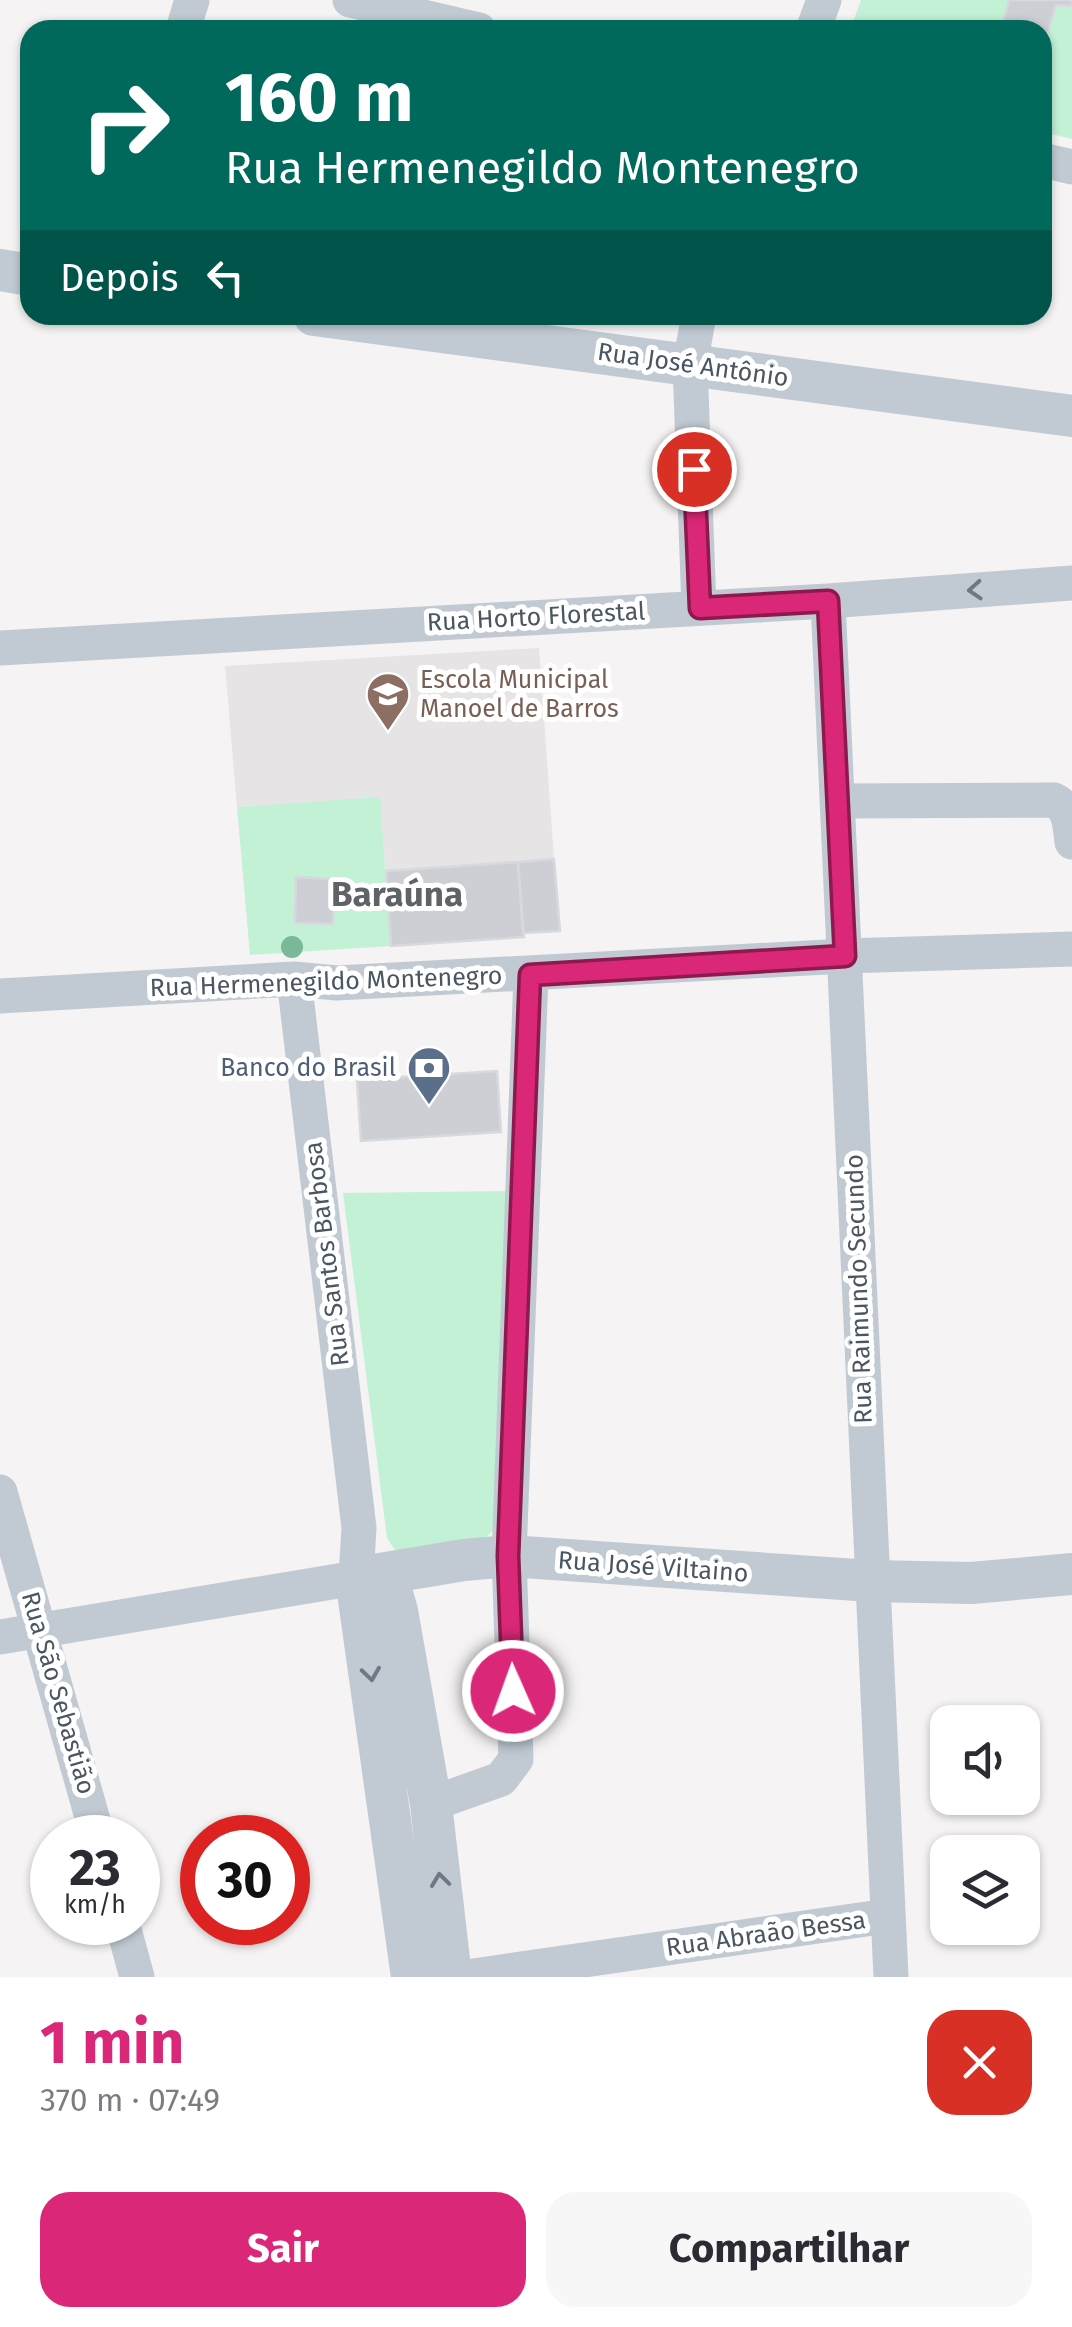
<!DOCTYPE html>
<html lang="pt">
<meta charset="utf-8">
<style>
:root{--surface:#fff;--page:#f7f7f7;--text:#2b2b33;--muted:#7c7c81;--accent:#db2777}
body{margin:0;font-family:"Fira Sans",sans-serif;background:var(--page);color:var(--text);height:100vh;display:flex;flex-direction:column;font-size:38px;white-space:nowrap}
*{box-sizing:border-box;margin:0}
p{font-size:32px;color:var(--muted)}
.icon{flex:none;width:55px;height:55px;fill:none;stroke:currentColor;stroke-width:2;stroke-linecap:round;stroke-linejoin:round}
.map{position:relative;height:1977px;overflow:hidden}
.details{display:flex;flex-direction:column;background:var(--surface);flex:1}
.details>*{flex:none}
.hud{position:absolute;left:20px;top:20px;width:1032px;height:305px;border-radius:30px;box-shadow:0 2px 8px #0004;background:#00695c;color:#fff;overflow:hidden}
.tools{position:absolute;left:930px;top:1705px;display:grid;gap:20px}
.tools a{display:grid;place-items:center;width:110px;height:110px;border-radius:20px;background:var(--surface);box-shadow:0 2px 8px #0004;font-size:50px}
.speed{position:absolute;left:30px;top:1815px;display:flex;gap:20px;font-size:50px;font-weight:700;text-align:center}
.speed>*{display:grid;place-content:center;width:130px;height:130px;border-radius:50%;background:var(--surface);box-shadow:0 2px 8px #0004;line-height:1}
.speed small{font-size:25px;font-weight:400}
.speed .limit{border:15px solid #d22;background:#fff;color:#111}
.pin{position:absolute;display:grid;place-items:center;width:85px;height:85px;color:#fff;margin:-42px;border:5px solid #fff;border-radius:50%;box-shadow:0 2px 10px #0007}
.me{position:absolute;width:110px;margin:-55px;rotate:358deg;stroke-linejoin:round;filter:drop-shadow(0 0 8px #0008)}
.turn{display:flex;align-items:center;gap:35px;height:210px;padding:0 40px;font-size:45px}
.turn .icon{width:130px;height:130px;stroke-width:2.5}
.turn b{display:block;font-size:70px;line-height:85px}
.then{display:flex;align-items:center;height:95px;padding:0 40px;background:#0003;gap:20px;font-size:38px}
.round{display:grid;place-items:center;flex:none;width:105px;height:105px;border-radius:30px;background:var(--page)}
.head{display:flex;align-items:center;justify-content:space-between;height:170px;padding:0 40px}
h1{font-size:60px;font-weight:700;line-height:75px;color:var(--accent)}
.action{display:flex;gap:20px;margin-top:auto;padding:20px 40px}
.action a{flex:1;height:115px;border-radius:30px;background:var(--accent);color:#fff;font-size:40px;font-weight:700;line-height:115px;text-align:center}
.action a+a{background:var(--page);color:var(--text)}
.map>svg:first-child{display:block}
.education{fill:#e6e4e5}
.green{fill:#c3f1d5;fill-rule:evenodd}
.building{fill:#cdcfd5;stroke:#d7d9de;stroke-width:2.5}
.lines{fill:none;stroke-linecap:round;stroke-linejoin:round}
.minor{stroke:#c1cad2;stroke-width:35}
.tertiary{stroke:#c1cad2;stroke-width:42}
.tree{fill:#7bb799}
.oneway{stroke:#6e7983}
.route-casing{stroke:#8e194d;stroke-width:25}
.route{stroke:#db2777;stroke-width:18}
.labels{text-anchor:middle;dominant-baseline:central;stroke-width:10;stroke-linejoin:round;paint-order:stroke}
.street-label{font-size:25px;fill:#4a5661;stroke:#fff}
.education-label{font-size:25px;fill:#785e54;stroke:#fff;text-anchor:start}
.service-label{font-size:25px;fill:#4e5e75;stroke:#fff;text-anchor:end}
.district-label{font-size:35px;font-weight:bold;fill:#5f6368;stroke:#fff}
</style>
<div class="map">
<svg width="1072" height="1977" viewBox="0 0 1072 1977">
<rect width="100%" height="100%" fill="#f5f3f3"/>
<!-- education -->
<path class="education" d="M 539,648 L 554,859 L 386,871 L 379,798 L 237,807 L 225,666 Z"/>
<!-- green -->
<path class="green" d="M 861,0 L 1072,0 L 1072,139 L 1043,132 L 1042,30 L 850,30 Z
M 380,797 L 391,946 L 250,955 L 237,807 ZM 296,877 L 334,879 L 332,924 L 295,923 Z
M 512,1191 L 499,1524 L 483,1541 L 411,1555 L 395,1550 L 387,1538 L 343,1193 Z"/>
<!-- building -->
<path class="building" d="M 1009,0 L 1072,0 L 1072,6 L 1056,5 L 1044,46 L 1042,30 L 1001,30 Z
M 554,859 L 560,931 L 523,933 L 518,862 Z
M 518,862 L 524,937 L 391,946 L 386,871 Z
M 296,877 L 334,879 L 333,924 L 295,923 Z
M 497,1071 L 501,1132 L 361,1141 L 357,1080 Z"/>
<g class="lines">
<!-- minor -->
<path class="minor" d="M 350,0 L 479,30
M 183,30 L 192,0
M 813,30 L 824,0
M 1042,160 L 1072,167
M 699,315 L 690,364 L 699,608
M 828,601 L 891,1977
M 0,648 L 828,601 L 1072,583
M 839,801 L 1054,800 C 1070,807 1070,827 1072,842
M 0,996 L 294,979 L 337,983 L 845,956 L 1072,949
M 0,1492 L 98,1838
M 0,1637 L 356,1578 L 359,1528 L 294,979
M 431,1804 L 501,1779 L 516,1759 L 509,1556 L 531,975
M 122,1922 L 137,1977
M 467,1977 L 887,1916"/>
<!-- tertiary -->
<path class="tertiary" d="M 0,270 L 30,275
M 314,315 L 1072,416
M 386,1573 L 397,1611 L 431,1804 L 451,1977
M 412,1977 L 356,1578 L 464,1560 L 509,1556 L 871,1581 L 971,1583 L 1072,1574"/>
</g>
<!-- trees -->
<circle class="tree" cx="292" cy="947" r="11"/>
<!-- one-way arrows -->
<defs><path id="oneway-chevron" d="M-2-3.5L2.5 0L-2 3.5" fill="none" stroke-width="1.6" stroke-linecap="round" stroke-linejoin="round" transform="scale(2.5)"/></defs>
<g class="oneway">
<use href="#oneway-chevron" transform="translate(975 590) rotate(176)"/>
<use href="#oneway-chevron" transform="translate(371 1674) rotate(82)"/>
<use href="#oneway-chevron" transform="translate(440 1880) rotate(-97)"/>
</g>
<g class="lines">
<!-- route casing -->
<g class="route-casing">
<path id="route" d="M 513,1691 L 508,1556 L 530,975 L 845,956 L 828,601 L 700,608 L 694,469"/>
</g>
<!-- route -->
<use href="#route" class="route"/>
</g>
<!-- icons -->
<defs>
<g id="school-pin" transform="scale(2.25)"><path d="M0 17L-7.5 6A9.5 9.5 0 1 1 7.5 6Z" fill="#8d6e63" stroke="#fff"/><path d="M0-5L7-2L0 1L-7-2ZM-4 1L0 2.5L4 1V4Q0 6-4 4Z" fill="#fff"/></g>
<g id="bank-pin" transform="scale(2.25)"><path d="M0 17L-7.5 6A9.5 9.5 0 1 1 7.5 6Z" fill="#5c6f8a" stroke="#fff"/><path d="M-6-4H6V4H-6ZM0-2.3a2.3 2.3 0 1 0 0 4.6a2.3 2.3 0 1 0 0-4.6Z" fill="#fff"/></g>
</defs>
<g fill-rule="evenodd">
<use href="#school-pin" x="388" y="694"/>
<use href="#bank-pin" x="429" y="1068"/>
</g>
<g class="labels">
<!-- street labels -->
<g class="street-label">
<text transform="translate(693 365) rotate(8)">Rua José Antônio</text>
<text transform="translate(536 617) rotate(-3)">Rua Horto Florestal</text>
<text transform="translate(326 982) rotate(-2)">Rua Hermenegildo Montenegro</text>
<text transform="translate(327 1254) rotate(-97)">Rua Santos Barbosa</text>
<text transform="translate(859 1289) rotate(-92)">Rua Raimundo Secundo</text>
<text transform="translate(653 1567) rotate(4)">Rua José Viltaino</text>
<text transform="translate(58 1693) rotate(74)">Rua São Sebastião</text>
<text transform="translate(766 1934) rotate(-8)">Rua Abraão Bessa</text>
</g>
<!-- education labels -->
<g class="education-label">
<text x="420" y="680">Escola Municipal<tspan x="420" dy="29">Manoel de Barros</tspan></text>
</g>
<!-- service labels -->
<g class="service-label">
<text x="396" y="1068">Banco do Brasil</text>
</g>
<!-- district labels -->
<g class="district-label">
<text x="397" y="894">Baraúna</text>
</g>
</g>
</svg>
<div class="tools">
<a><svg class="icon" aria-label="sound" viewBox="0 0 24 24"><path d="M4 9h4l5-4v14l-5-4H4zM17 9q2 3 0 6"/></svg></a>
<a><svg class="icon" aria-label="layers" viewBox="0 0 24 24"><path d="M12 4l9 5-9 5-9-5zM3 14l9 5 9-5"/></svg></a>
</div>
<div class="speed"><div>23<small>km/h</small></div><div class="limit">30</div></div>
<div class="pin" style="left:694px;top:469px;background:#d93025"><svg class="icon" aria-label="arrive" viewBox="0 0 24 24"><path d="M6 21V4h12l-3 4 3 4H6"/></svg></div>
<svg class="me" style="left:513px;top:1691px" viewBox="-20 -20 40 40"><circle r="17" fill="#db2777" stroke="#fff" stroke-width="3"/><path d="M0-11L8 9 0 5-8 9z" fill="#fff"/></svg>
<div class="hud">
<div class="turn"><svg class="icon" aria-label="right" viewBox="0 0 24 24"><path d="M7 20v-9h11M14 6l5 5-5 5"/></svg><div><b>160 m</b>Rua Hermenegildo Montenegro</div></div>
<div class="then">Depois<svg class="icon" aria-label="left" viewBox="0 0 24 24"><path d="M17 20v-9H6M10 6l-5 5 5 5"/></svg></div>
</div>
</div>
<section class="details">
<div class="head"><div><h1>1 min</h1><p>370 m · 07:49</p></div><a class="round" style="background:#d93025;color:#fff"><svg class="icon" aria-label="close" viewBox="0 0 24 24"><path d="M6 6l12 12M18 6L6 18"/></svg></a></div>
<div class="action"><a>Sair</a><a>Compartilhar</a></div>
</section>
